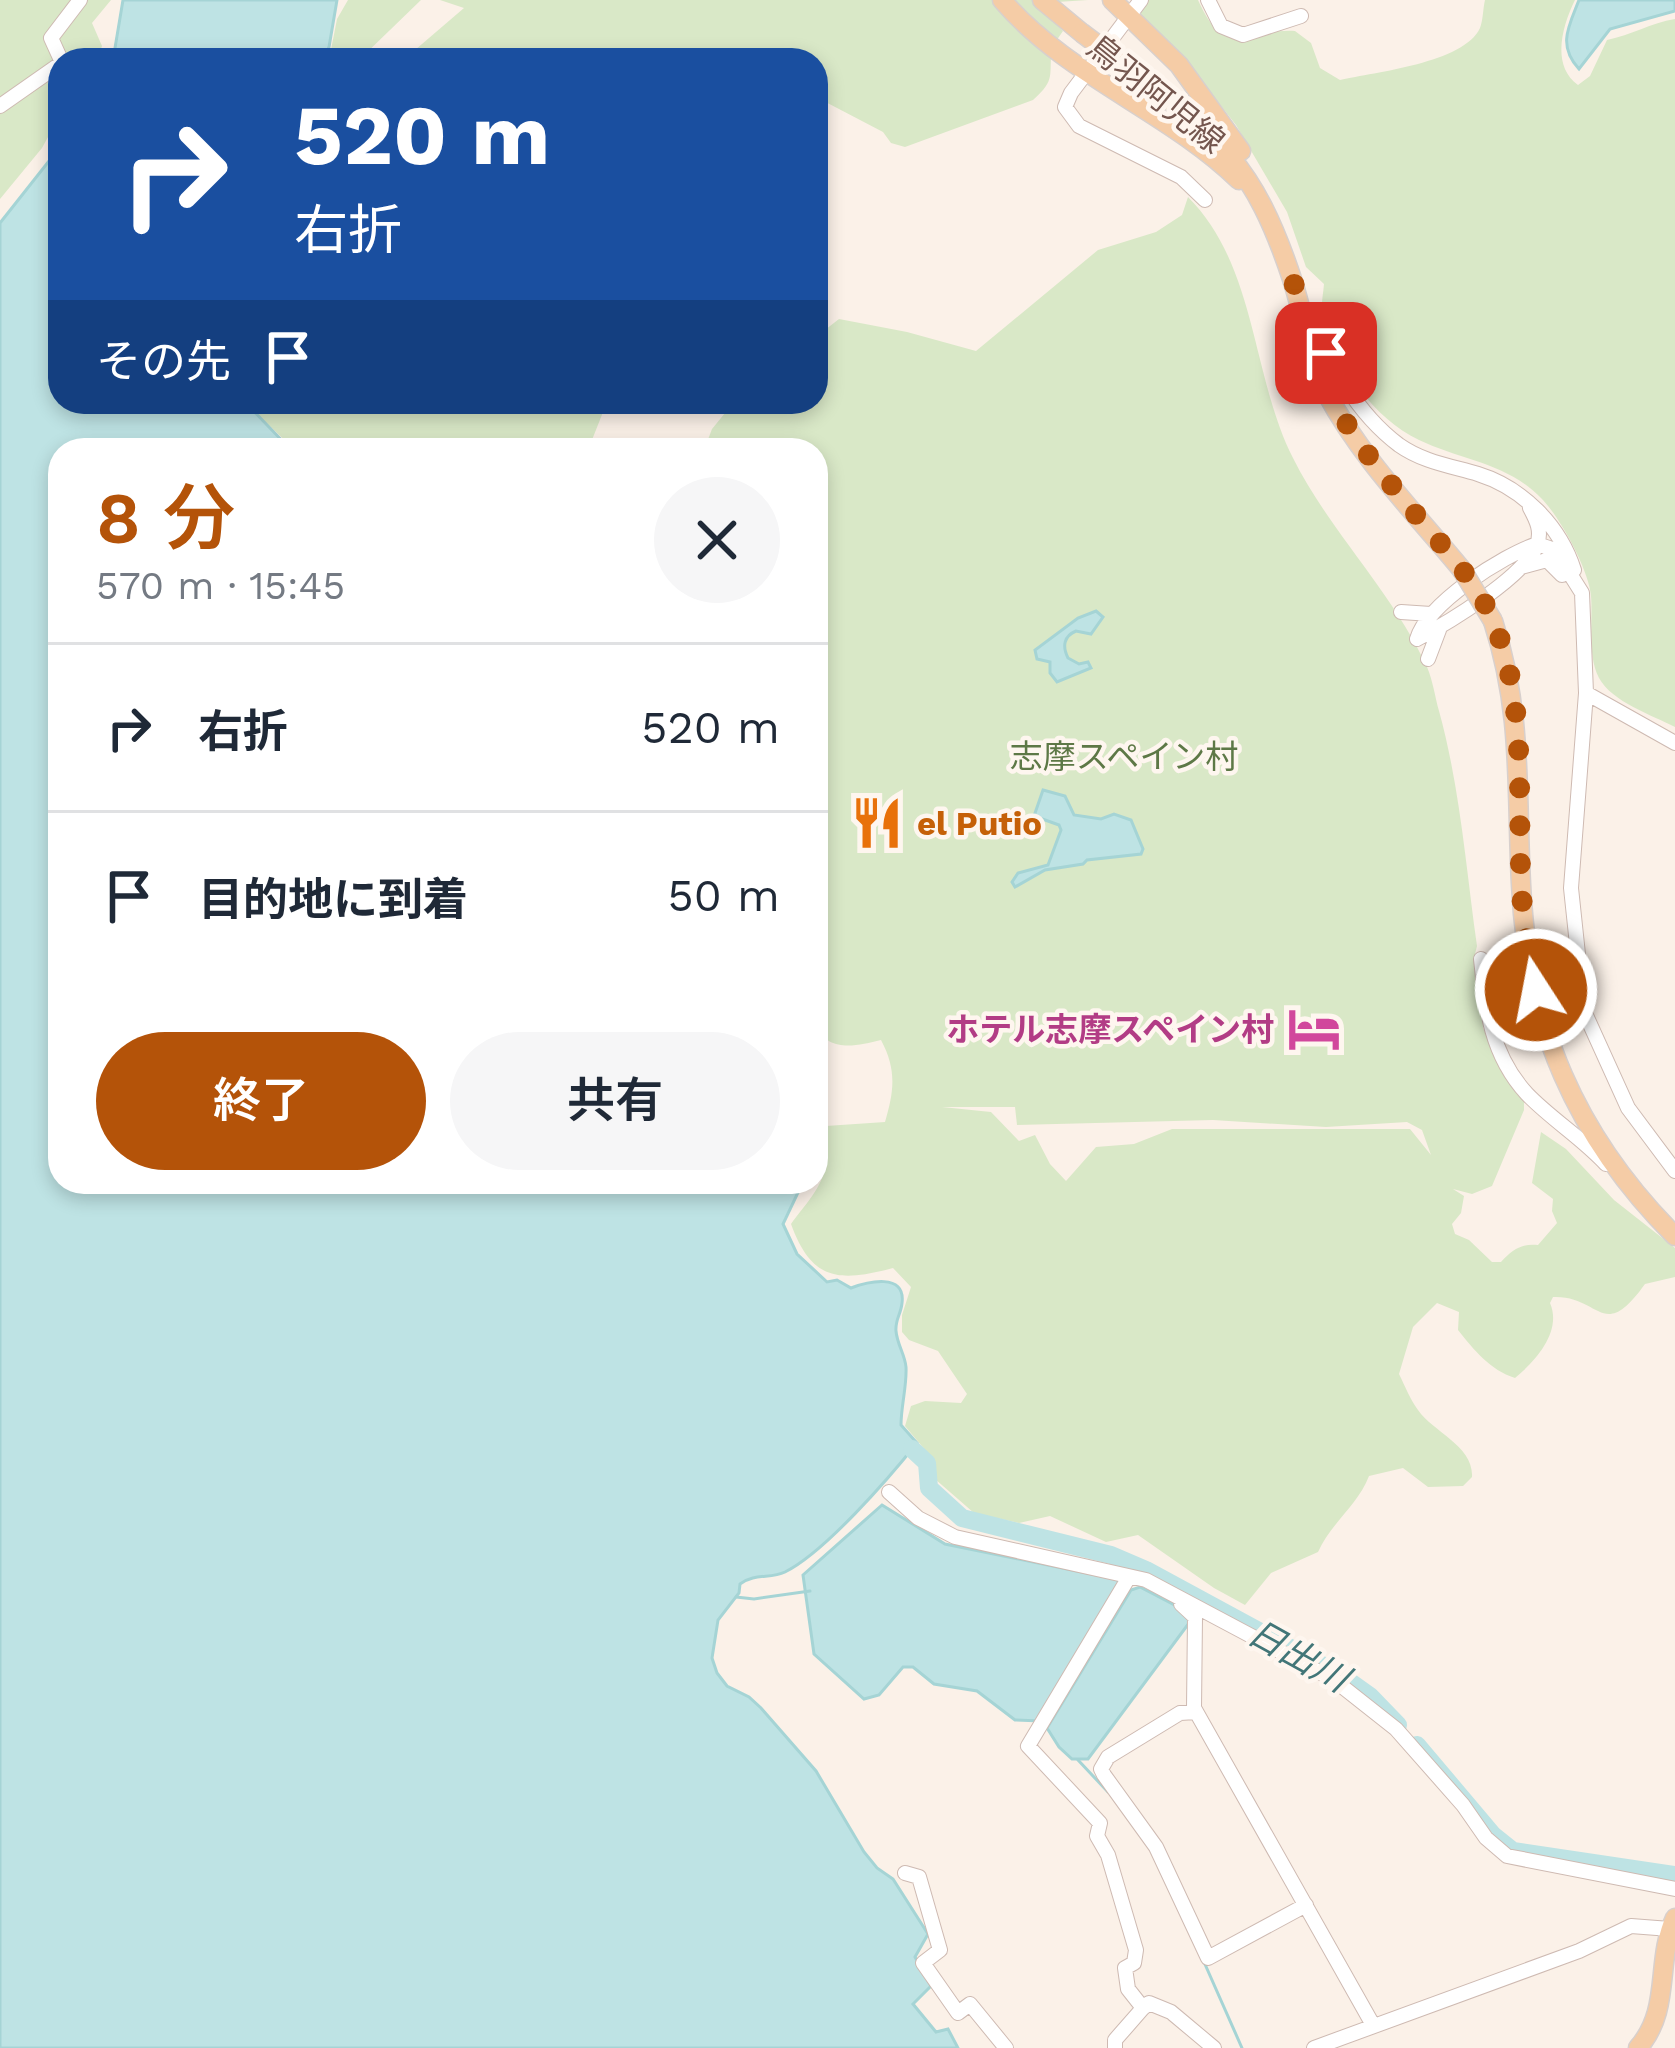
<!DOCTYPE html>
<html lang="ja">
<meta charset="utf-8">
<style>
:root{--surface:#fff;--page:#f6f6f7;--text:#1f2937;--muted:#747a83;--line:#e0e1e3;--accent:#b45309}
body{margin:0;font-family:"Work Sans","Noto Sans JP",sans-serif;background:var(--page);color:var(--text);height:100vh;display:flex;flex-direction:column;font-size:45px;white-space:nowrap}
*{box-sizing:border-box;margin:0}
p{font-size:39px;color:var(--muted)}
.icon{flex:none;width:66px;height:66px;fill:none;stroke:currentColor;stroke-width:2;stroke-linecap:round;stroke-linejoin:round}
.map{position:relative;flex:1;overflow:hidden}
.sheet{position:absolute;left:48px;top:438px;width:780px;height:756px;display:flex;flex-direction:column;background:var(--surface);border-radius:36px;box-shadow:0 6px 18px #0003}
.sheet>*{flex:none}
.banner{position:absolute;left:48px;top:48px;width:780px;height:366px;border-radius:36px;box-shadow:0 6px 18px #0003;background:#1a4fa0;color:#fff;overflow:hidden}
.pin{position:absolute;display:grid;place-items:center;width:102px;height:102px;color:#fff;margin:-51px;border-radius:24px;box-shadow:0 6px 18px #0006}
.me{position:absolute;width:132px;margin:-66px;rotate:349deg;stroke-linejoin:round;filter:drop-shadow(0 0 9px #0008)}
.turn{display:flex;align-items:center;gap:42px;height:252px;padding:0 48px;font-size:54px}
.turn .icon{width:156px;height:156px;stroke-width:2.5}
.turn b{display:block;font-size:84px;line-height:102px}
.then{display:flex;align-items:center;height:114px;padding:0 48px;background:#0003;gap:24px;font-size:45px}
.round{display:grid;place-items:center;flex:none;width:126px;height:126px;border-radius:63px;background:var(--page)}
.overview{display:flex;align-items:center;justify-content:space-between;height:204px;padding:0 48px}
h1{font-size:72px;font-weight:600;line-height:90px;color:var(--accent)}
.primary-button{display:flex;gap:24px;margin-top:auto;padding:24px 48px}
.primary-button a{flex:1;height:138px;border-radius:72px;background:var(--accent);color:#fff;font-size:48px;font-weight:600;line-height:138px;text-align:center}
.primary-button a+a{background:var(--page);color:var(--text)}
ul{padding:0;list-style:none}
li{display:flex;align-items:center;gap:36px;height:168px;padding:0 48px;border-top:3px solid var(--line)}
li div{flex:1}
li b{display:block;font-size:45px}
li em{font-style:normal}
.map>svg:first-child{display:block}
.green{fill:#d9e8c7;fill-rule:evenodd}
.water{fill:#bee3e4;stroke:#a5d4d5;stroke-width:3}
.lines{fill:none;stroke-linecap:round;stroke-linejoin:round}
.stream{stroke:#a5d4d5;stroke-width:3}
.river{stroke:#bee3e4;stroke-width:18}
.minor-casing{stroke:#cebab2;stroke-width:16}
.major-casing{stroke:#d8d0cd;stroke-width:21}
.minor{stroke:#fff;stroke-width:14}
.major{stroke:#f5cca6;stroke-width:18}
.major-bridge-casing{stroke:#d8d0cd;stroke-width:21;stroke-linecap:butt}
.major-bridge{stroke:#f5cca6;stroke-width:18}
.route{stroke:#b45309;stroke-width:21;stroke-dasharray:0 37.8}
.labels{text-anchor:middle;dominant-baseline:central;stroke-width:9;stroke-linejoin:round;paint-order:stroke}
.street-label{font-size:33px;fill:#74564e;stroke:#fef6ef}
.park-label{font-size:33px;fill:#5d7846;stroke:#fef6ef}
.food-label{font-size:33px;font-weight:bold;fill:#c56008;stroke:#fef6ef;text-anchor:start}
.hotel-label{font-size:33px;font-weight:bold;fill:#b23c85;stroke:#fef6ef;text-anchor:end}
.water-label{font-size:36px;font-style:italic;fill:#427678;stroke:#fef6ef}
</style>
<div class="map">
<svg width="1675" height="2048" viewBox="0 0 1675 2048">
<rect width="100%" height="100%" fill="#fbf1e8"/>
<!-- green -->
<path class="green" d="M 0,0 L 111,0 L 92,23 L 102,46 L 97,60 L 60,60 L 60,115 L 42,148 L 0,199 Z
M 348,0 L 421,0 L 359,60 L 329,60 L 337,19 Z
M 440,0 L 1088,0 L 1057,2 L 1051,19 L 1063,31 L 1052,47 C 1048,75 1057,79 1033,100 L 905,147 L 891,143 L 883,132 L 816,97 L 816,60 L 428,60 L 415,50 L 464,8 Z
M 1147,0 L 1198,0 C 1227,64 1246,28 1295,31 L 1311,43 L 1320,68 L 1340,80 C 1375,72 1464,63 1480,28 C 1483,21 1483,8 1485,0 L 1575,0 C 1562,26 1551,66 1578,85 L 1590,76 L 1607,40 C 1631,35 1651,23 1675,19 L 1675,727 C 1652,715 1612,702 1599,678 C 1587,655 1593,620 1591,596 C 1589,570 1560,517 1541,498 C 1507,463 1461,460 1419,440 C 1373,418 1339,367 1323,320 C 1320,309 1323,296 1324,284 L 1306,267 L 1287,212 L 1236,125 L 1185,60 L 1141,18 L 1139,12 Z
M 1188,197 C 1257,266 1251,375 1293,458 C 1330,532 1392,591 1427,667 C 1433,681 1435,697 1439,711 C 1460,787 1466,868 1477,946 L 1475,954 L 1480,967 L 1483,1028 L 1524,1096 L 1524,1110 L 1492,1186 L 1472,1194 L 1453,1189 L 1464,1196 L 1461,1213 L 1452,1224 L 1455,1234 L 1469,1240 L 1492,1262 L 1501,1262 C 1512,1250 1522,1243 1538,1245 L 1557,1223 L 1552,1211 L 1553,1199 L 1532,1183 L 1541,1132 L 1566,1149 L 1614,1200 L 1675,1248 L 1675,1277 L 1645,1284 C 1602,1344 1601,1295 1553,1297 L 1550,1303 C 1562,1331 1537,1360 1515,1378 C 1490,1370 1474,1350 1458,1330 L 1459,1312 L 1437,1303 L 1413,1327 L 1399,1374 C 1405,1386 1410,1399 1418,1410 C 1433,1432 1474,1446 1472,1477 L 1463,1486 L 1428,1487 L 1403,1468 L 1369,1476 C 1358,1505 1331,1523 1318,1552 L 1271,1573 L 1245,1605 L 1214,1588 L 1138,1535 L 1106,1542 L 1050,1516 L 1019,1523 L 974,1513 L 935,1479 L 931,1457 L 905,1426 L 911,1406 L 925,1401 L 961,1403 L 967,1394 L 938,1351 L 909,1340 L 902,1332 L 902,1315 L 911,1287 L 893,1268 C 840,1282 812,1282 791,1224 C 803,1207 824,1186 825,1165 C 825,1150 823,1141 826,1126 L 885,1122 C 894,1091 897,1070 881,1040 C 856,1046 829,1053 816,1026 L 816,450 L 704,450 L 712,429 L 734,402 L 816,402 L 816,337 L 839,319 L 907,332 L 976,351 L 1098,250 L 1156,232 L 1182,215 ZM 942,1107 L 1015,1107 L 1017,1125 L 1213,1120 L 1326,1127 L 1407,1122 L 1422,1130 L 1431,1155 L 1410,1129 L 1172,1129 L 1134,1144 L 1096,1147 L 1066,1181 L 1050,1164 L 1035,1135 L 1019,1141 L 991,1112 Z
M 251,402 L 607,402 L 588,450 L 295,450 L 253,410 Z"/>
<!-- water -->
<path class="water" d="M 123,0 L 337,0 L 329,47 L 323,60 L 113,60 Z
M 1579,0 L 1675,0 L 1675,11 L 1610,29 L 1579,69 C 1557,45 1569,26 1579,0 Z
M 60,147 L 60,402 L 245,402 L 291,450 L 60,450 L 60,1182 L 803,1182 L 783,1224 L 797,1254 L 827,1282 L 837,1280 L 851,1288 C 867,1282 906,1272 902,1303 C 901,1314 895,1320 896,1331 C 897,1344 905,1355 906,1367 C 907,1386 901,1406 901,1425 L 917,1443 C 889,1478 825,1552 785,1572 C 770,1579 755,1573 740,1584 L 739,1593 L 718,1620 L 712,1658 L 717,1673 L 727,1686 L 749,1697 L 761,1708 L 816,1771 L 864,1852 L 877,1868 L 893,1879 L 928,1934 L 915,1957 L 931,1986 L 913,2004 L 936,2032 L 948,2029 L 958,2048 L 0,2048 L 0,223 Z
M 1096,611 L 1103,617 L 1091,634 L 1076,631 C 1064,636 1062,646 1068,658 L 1079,664 L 1088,662 L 1091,668 L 1057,682 L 1050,673 L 1050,662 L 1037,659 L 1035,650 L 1078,618 Z
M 1043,790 L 1065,796 L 1074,815 L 1101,819 L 1114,814 L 1131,820 L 1143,849 L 1141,854 L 1087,860 L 1083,864 L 1045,870 L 1015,887 L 1012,882 L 1018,873 L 1048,865 L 1061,830 L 1059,825 L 1034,816 Z
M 882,1505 L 945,1544 L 1116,1579 L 1122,1584 L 1040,1721 L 1015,1720 L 977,1691 L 934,1684 L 913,1667 L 903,1667 L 879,1695 L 864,1699 L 814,1654 L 803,1575 Z
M 1140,1587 L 1184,1610 L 1192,1619 L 1088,1759 L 1072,1759 L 1059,1747 L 1047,1728 L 1131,1590 Z"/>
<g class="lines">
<!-- stream -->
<path class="stream" d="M 736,1597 L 754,1599 L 810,1591
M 1078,1760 L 1108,1792
M 1204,1962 L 1242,2048"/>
<!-- river -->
<path class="river" d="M 912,1449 L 927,1463 L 929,1488 L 962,1518 L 1111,1555 L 1146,1570 L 1342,1676 L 1370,1696 L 1398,1725
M 1417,1745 L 1493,1835 L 1513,1851 L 1675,1875"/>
<!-- minor casing -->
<g class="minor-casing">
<path id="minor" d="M 1141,0 L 1071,93 L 1065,107 L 1079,126 L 1181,177 L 1205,200
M 1208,0 L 1221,26 L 1243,35 L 1301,16
M 61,60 L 51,38 L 80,0
M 0,106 L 60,64
M 1309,315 C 1331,364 1355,412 1399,445 C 1423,462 1451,466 1478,474 C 1523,488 1560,526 1574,570
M 1521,567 L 1547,560 L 1562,575
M 1401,612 L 1431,614
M 1417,639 C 1428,603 1502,556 1537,544 L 1555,550 L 1582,593 L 1586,693 L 1571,888 L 1584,1011 L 1628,1108 L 1675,1171
M 1417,639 C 1448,623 1524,577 1537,545 C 1542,531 1537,521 1530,508
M 1428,659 L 1439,630
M 1586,693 L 1675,743
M 1481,959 C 1486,1009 1491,1055 1527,1094 C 1551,1119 1582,1138 1606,1164
M 889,1492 L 918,1518 L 955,1537 L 1146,1580 L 1334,1680 L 1396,1729 L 1463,1805 L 1486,1838 L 1507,1856 L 1675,1889
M 1129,1577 L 1028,1746 L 1100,1823 L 1097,1836 L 1108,1855 L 1136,1950 L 1134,1963 L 1125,1968 L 1128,1989 L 1143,2008 L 1149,2003 L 1171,2012 L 1214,2048
M 1181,1604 L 1195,1617 L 1194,1708 L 1373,2025
M 1196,1712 L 1180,1713 L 1108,1757 L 1101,1769 L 1104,1775 L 1156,1847 L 1208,1958 L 1306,1905
M 905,1873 L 919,1877 L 940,1950 L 923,1963 L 958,2013 L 970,2004 L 1006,2048
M 1115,2048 L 1115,2040 L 1143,2008
M 1314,2048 L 1579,1951 L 1631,1926 L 1670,1929"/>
</g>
<!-- major casing -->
<g class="major-casing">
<path id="major" d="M 1002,0 C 1067,76 1168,111 1239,180
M 1042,0 L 1082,33
M 1112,0 L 1179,65 L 1241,151
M 1126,66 C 1219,137 1254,164 1292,279 C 1305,318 1308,357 1327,394 C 1361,458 1416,514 1462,570
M 1493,621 C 1523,714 1516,789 1521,884 C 1527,1024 1576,1137 1675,1236
M 1638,2048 C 1672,2009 1655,1962 1675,1918"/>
</g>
<!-- minor -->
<use href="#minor" class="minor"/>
<!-- major -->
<use href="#major" class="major"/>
<!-- major-bridge casing -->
<g class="major-bridge-casing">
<path id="major-bridge" d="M 1082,33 L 1126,66
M 1462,570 L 1493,621"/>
</g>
<!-- major-bridge -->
<use href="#major-bridge" class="major-bridge"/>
</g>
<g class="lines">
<!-- route -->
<path class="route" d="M 1326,353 L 1294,284 C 1317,395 1351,436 1422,522 C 1448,552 1476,582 1492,618 C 1528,700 1517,795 1521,881 C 1522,918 1529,954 1536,990"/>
</g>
<!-- icons -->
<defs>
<g id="restaurant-bare" transform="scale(4.14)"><path d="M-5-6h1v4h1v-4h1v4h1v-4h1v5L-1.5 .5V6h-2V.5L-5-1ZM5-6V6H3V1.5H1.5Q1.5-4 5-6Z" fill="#e8710a" stroke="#fef6ef" stroke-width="2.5" paint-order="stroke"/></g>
<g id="hotel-bare" transform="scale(4.14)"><path d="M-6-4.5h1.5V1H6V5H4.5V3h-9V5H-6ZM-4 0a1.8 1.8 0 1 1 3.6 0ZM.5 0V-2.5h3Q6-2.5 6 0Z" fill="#d1479c" stroke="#fef6ef" stroke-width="2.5" paint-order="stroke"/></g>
</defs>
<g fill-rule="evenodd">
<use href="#restaurant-bare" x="877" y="823"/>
<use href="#hotel-bare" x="1314" y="1029"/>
</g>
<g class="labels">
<!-- street labels -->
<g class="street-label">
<text transform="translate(1156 94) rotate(39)">鳥羽阿児線</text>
</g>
<!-- park labels -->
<g class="park-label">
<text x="1124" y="756">志摩スペイン村</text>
</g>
<!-- food labels -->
<g class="food-label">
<text x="917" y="823">el Putio</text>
</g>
<!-- hotel labels -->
<g class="hotel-label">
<text x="1274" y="1029">ホテル志摩スペイン村</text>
</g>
<!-- water labels -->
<g class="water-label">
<text transform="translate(1298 1656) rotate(29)">日出川</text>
</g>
</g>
</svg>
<div class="pin" style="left:1326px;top:353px;background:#d93025"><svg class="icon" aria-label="arrive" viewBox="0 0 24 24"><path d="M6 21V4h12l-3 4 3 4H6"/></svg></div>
<svg class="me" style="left:1536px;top:990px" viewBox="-20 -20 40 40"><circle r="17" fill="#b45309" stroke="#fff" stroke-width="3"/><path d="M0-11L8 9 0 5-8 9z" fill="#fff"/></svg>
<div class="banner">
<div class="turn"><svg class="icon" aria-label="right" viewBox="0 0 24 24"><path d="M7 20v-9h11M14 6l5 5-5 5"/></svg><div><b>520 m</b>右折</div></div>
<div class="then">その先<svg class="icon" aria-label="arrive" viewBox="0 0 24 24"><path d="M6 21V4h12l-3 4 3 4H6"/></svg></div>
</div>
<section class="sheet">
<div class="overview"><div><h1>8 分</h1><p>570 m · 15:45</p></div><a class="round"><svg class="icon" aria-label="close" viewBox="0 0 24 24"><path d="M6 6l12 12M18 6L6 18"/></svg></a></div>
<ul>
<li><svg class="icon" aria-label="right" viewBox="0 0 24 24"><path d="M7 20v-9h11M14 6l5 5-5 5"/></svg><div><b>右折</b></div><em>520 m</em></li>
<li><svg class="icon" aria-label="arrive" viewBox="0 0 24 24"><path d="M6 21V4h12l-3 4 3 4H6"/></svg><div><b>目的地に到着</b></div><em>50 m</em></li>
</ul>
<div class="primary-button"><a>終了</a><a>共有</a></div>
</section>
</div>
